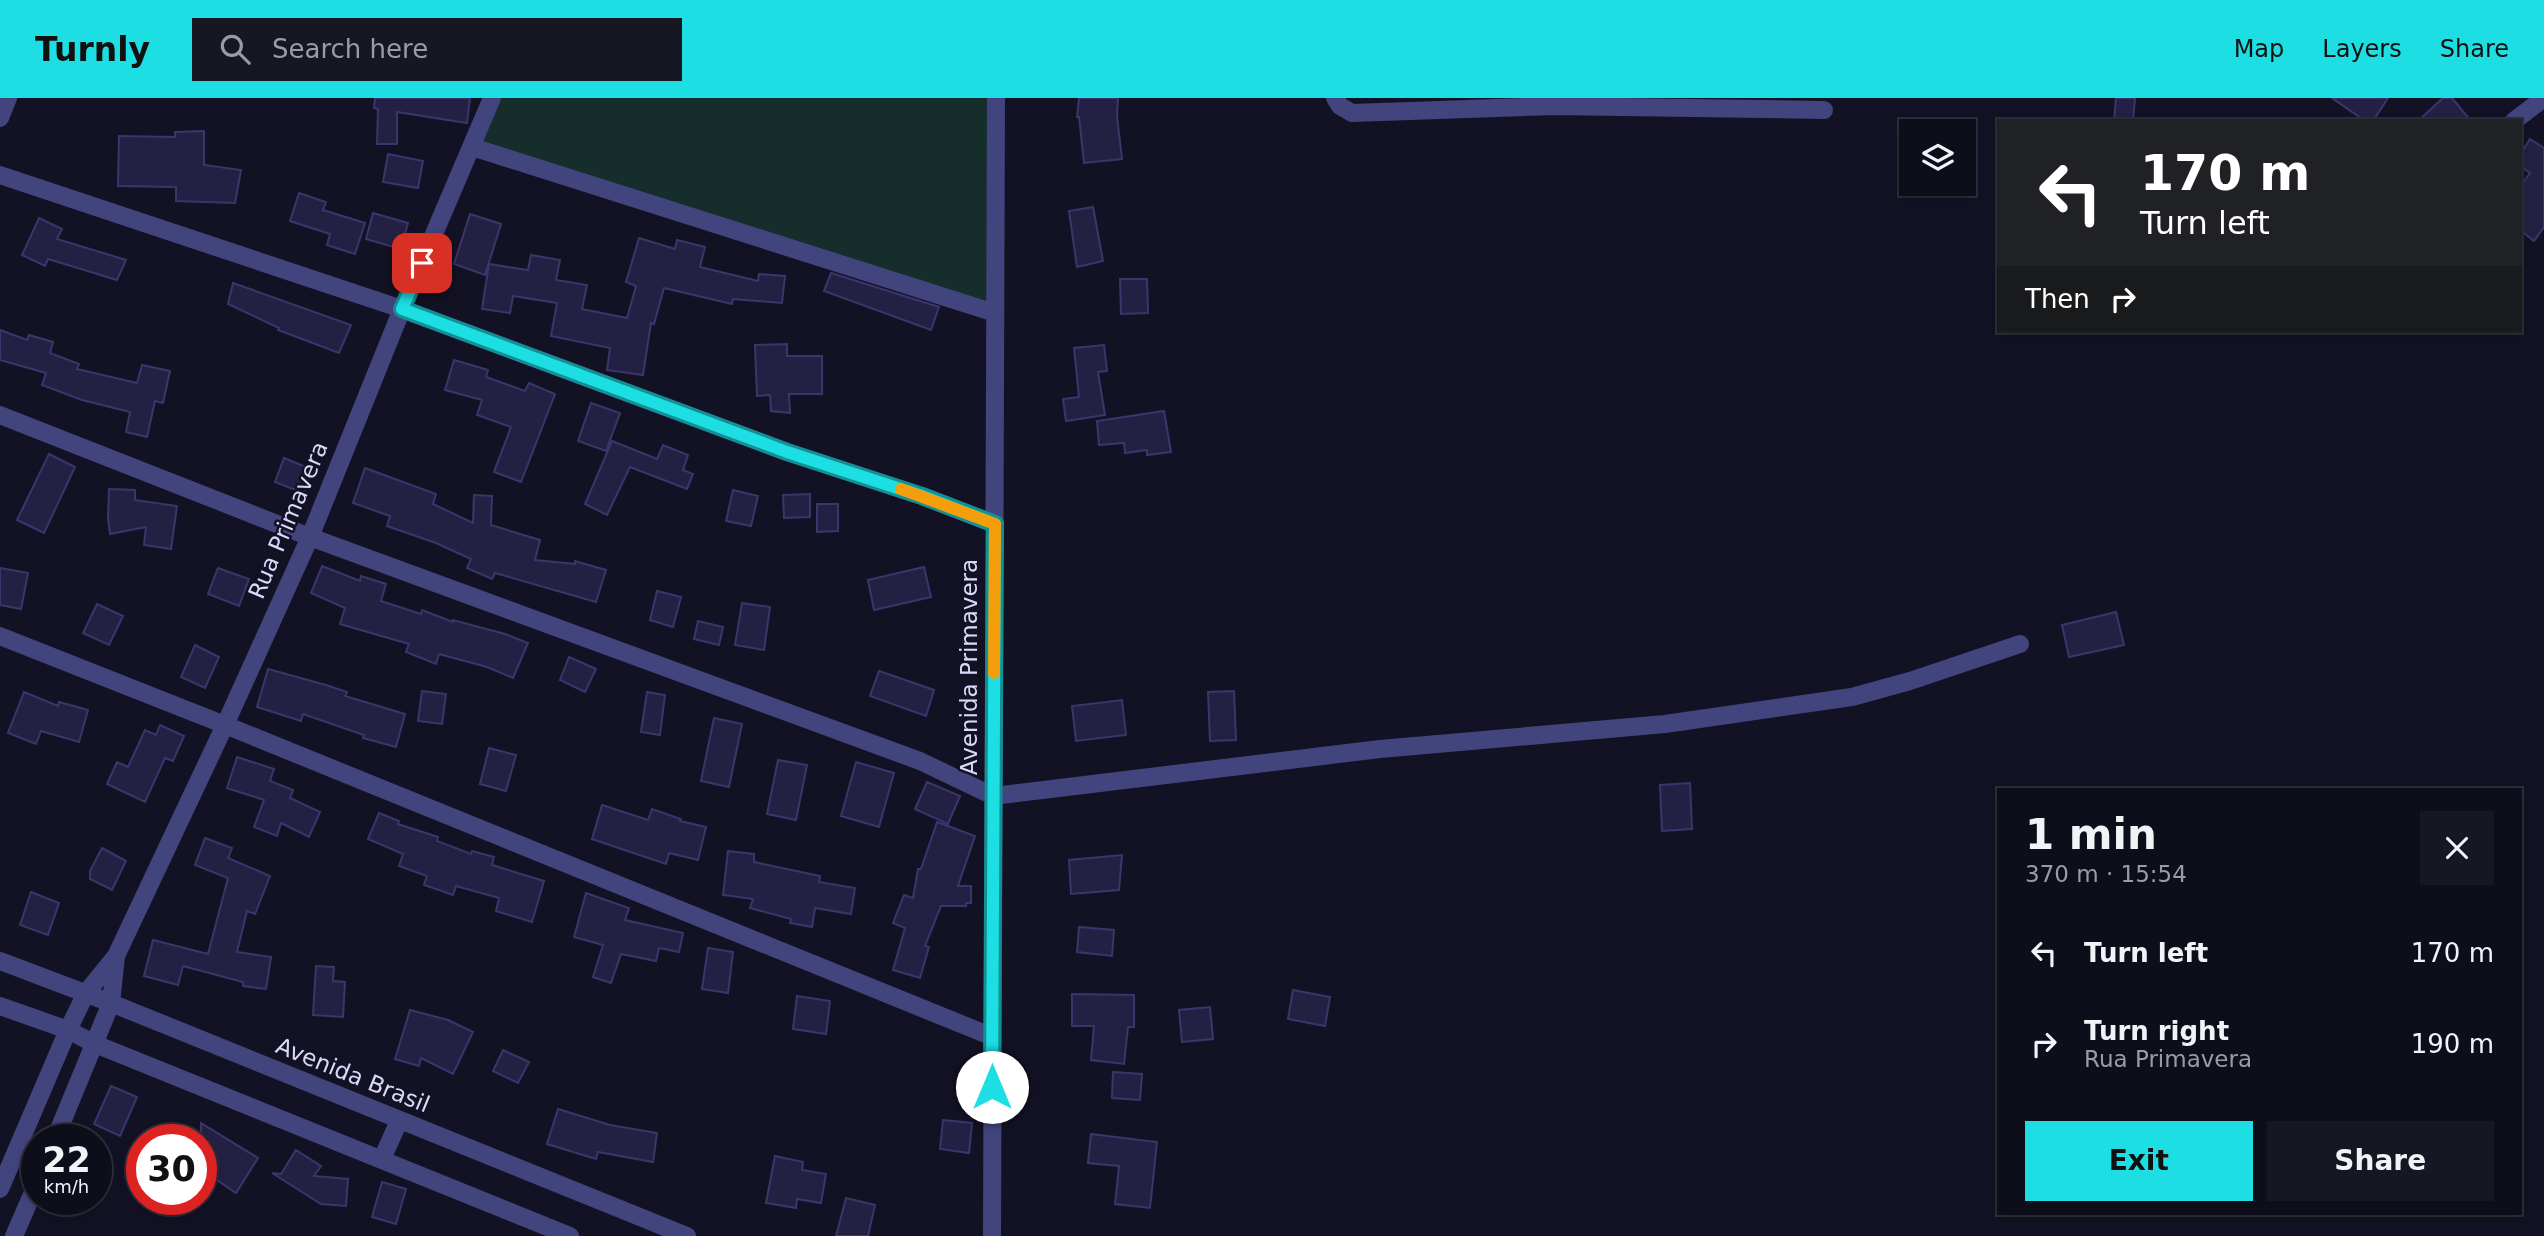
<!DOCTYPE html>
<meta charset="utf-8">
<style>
:root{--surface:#0e0e1b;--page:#171724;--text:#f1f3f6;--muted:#9b9ca3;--line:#2e2e3a;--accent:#1cdee3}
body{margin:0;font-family:"DejaVu Sans",sans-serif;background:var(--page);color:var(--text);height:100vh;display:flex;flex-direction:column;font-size:26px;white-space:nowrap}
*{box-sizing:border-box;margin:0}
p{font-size:23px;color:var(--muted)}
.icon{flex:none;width:38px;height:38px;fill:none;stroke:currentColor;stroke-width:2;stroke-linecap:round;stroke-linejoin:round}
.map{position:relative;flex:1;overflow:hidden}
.details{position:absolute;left:1997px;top:690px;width:525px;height:427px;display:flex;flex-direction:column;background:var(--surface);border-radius:0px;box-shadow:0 4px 10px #0003,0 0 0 2px var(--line)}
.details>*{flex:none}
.hud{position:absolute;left:1997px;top:21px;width:525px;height:214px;border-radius:0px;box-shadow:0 4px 10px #0003,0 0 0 2px var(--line);background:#202124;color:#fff;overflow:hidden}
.tools{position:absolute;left:1899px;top:21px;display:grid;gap:14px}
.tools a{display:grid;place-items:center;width:77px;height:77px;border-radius:0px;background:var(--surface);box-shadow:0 4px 10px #0003,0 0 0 2px var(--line);font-size:35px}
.speed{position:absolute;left:21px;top:1026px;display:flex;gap:14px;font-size:35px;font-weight:700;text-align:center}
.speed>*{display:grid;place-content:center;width:91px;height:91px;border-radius:50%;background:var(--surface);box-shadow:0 4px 10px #0003,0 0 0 2px var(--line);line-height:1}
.speed small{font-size:18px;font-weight:400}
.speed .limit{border:10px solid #d22;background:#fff;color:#111}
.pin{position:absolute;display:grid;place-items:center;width:60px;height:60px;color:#fff;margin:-30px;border-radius:14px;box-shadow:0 4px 10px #0006}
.me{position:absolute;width:77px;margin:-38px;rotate:0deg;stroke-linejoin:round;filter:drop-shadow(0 0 5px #0008)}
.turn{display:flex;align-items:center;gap:24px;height:147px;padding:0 28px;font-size:32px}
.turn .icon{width:91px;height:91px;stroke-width:2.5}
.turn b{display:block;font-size:49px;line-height:60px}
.then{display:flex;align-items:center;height:66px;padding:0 28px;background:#0003;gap:14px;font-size:26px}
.round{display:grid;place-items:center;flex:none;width:74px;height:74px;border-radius:0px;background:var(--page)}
.overview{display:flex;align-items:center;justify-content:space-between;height:119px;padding:0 28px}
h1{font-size:42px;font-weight:800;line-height:52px}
.action{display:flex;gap:14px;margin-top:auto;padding:14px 28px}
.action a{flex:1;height:80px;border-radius:0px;background:var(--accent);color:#111;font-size:28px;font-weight:800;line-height:80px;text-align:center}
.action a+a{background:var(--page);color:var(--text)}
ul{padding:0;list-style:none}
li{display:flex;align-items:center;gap:21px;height:91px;padding:0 28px}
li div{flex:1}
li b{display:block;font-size:26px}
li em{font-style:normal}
header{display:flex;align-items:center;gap:42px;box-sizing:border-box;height:98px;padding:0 35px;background:var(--accent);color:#111}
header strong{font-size:33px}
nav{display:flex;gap:38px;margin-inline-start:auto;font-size:24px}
.search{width:490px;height:63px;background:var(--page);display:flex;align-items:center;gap:18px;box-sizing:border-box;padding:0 24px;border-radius:0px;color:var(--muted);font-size:26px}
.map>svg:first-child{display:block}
.pitch{fill:#152d2b}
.building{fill:#242043;stroke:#3c356c;stroke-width:2}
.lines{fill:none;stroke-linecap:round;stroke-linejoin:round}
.minor{stroke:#42447d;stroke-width:18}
.route-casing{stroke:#129094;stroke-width:18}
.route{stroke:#1cdee3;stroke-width:12}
.slow{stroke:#f59e0b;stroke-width:12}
.labels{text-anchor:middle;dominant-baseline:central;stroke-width:5;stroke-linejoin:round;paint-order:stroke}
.street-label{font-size:23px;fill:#dbd9fa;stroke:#131224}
</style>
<header>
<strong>Turnly</strong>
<div class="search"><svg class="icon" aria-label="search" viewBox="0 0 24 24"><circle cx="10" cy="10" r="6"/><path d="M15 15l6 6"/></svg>Search here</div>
<nav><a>Map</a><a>Layers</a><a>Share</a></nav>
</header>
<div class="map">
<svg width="2544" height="1138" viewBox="0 0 2544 1138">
<rect width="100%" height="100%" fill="#131224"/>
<!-- pitch -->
<path class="pitch" d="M 492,0 L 996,0 L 995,215 L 472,49 Z"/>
<!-- building -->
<path class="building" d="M 375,0 L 470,0 L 467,25 L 397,14 L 397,46 L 377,46 L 378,11 L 374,10 Z
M 1079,0 L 1118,0 L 1117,18 L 1122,61 L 1084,65 L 1079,19 L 1077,19 Z
M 2116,0 L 2135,0 L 2133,23 L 2114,23 Z
M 2332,0 L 2388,0 L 2373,23 L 2365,23 Z
M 2443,0 L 2452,0 L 2471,23 L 2418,23 Z
M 204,33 L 204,67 L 241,72 L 235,105 L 176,103 L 176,89 L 118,88 L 119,38 L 175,39 L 175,34 Z
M 2530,41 L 2544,50 L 2544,129 L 2534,143 L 2520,132 L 2520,89 L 2530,75 L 2520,68 L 2520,57 Z
M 388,56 L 423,63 L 418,90 L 383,84 Z
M 299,95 L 326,104 L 323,112 L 365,125 L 355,156 L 327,147 L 330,136 L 290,123 Z
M 1093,109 L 1103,163 L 1077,169 L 1069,113 Z
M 373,115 L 408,125 L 401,151 L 366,141 Z
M 470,116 L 501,126 L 485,177 L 454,166 Z
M 39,120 L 62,131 L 57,141 L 126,162 L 117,182 L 48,161 L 45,168 L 22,157 Z
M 639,140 L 675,151 L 677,142 L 705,149 L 700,169 L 758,183 L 759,176 L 785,178 L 782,205 L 733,201 L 732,206 L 664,190 L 654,226 L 651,225 L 643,277 L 607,272 L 610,250 L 551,238 L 557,205 L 513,198 L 510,215 L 482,211 L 489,166 L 528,172 L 531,157 L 560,162 L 556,182 L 587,187 L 582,211 L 627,220 L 636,188 L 626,184 Z
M 831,175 L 939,209 L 931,232 L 824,193 Z
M 1120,181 L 1147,181 L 1148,215 L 1121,216 Z
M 233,185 L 351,227 L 339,255 L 278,232 L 279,230 L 228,206 Z
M 0,232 L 27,242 L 29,237 L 53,244 L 50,255 L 79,266 L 77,271 L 137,285 L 142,267 L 170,273 L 163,305 L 155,303 L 147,339 L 126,334 L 130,314 L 82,302 L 42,287 L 46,275 L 0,262 Z
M 787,246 L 787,258 L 822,258 L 822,296 L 789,296 L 790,315 L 771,313 L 770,297 L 757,298 L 755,247 Z
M 1104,247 L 1107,273 L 1098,274 L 1105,317 L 1066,323 L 1063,301 L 1079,299 L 1074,250 Z
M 454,262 L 488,272 L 486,279 L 525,293 L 529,285 L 555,296 L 521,384 L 494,374 L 511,329 L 477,317 L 482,302 L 445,292 Z
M 591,305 L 620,315 L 606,353 L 578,343 Z
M 1164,313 L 1171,354 L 1147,357 L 1147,352 L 1125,355 L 1124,345 L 1099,347 L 1097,323 Z
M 612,343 L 657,361 L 663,347 L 688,357 L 683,372 L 693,376 L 687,391 L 630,369 L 607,417 L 585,406 Z
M 49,356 L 75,369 L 44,435 L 17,422 Z
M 284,360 L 313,372 L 303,395 L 275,384 Z
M 365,370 L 436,396 L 433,406 L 473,425 L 474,397 L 492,398 L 491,427 L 540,442 L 535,462 L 575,466 L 575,463 L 606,472 L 596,504 L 495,475 L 492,481 L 467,470 L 471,461 L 436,445 L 387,428 L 390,418 L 353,405 Z
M 109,391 L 135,392 L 135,402 L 177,408 L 171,451 L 144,447 L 146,429 L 110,436 L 108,421 Z
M 733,392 L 758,398 L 751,428 L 726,423 Z
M 810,396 L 810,419 L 784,420 L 783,397 Z
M 817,406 L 838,406 L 838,433 L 817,434 Z
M 322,468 L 360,483 L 361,478 L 386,486 L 381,503 L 421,516 L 422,512 L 453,524 L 453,522 L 505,536 L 528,545 L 513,580 L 487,569 L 439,556 L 436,566 L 406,554 L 409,546 L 340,526 L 345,510 L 311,495 Z
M 924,469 L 931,499 L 874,512 L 868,482 Z
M 0,470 L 28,475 L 21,511 L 0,507 Z
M 218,470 L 249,481 L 239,508 L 208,496 Z
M 657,493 L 681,499 L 673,529 L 650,522 Z
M 742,505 L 770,509 L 764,552 L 735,547 Z
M 97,506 L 123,518 L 109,547 L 83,535 Z
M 2116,514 L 2124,547 L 2069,559 L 2062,527 Z
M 698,523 L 723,529 L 719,547 L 694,541 Z
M 195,547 L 219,559 L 205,590 L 181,579 Z
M 569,559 L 596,571 L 585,594 L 560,582 Z
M 268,571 L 326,587 L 347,594 L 345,598 L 405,616 L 396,649 L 363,640 L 364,637 L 303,616 L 301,623 L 257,609 Z
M 879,573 L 934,592 L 926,618 L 870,598 Z
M 422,593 L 446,596 L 442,626 L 418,623 Z
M 1234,593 L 1236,642 L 1210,643 L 1208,594 Z
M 24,594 L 58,608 L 59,604 L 88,612 L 79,644 L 41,633 L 36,646 L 8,635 Z
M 647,594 L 665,597 L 660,637 L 641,634 Z
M 1122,602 L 1126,637 L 1076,643 L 1072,608 Z
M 714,620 L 742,626 L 729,689 L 701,683 Z
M 160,627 L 184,638 L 173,663 L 165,660 L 145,704 L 107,686 L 117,664 L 128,669 L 145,632 L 156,637 Z
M 489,650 L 516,657 L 506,693 L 480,686 Z
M 237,659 L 274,671 L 270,683 L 293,692 L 290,700 L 320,714 L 309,739 L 281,725 L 277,738 L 254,729 L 264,702 L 227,690 Z
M 778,662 L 807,667 L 796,722 L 767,716 Z
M 856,664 L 894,675 L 879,729 L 841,718 Z
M 927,684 L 960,698 L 948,726 L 915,711 Z
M 1690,685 L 1692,731 L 1662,733 L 1660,687 Z
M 602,707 L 648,722 L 652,711 L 681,721 L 680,723 L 706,729 L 698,762 L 669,755 L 666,766 L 592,741 Z
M 379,715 L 399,723 L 398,726 L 438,739 L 437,743 L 471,756 L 472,753 L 494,759 L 492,767 L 544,783 L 532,824 L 496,813 L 499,800 L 456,788 L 453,797 L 424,787 L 427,778 L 399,768 L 403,756 L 368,741 Z
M 937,724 L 975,738 L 958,788 L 971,788 L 971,805 L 966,805 L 966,808 L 941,808 L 925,848 L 929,849 L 920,880 L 893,872 L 905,830 L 893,825 L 904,797 L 913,800 L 918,771 L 921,771 Z
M 205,740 L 232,750 L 228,760 L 270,778 L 255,816 L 247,813 L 237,854 L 271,859 L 266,891 L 243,888 L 243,884 L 183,868 L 178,887 L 144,878 L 153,842 L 208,856 L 228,780 L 195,767 Z
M 102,750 L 126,763 L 112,792 L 90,781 L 90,773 Z
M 728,753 L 754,756 L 754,764 L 820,778 L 819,784 L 855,790 L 851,816 L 815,810 L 812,829 L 790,825 L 791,821 L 750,810 L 753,801 L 723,797 Z
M 1122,757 L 1119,792 L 1071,796 L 1069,762 Z
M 31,794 L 59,805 L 48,837 L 20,827 Z
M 586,795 L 629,810 L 625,822 L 683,835 L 679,854 L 659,850 L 656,863 L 621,856 L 611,885 L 593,879 L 603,847 L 574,839 Z
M 1079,829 L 1114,832 L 1112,858 L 1077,854 Z
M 708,850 L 733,854 L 728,895 L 702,891 Z
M 316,868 L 334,869 L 333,883 L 345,884 L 343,919 L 313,917 Z
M 1293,892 L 1330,899 L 1325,928 L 1288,921 Z
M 1072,896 L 1134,897 L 1134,929 L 1128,929 L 1124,966 L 1091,962 L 1094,928 L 1072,928 Z
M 797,898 L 830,903 L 826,936 L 793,931 Z
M 1210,909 L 1213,941 L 1182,944 L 1179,912 Z
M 410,912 L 448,922 L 473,934 L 453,976 L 421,960 L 419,968 L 395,961 Z
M 503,952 L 529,964 L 518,985 L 493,973 Z
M 1113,974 L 1142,976 L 1140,1002 L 1112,1000 Z
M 111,988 L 137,999 L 120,1038 L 94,1026 Z
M 558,1011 L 610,1027 L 657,1035 L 653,1064 L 598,1054 L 596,1061 L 547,1046 Z
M 943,1022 L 972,1025 L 969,1055 L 940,1051 Z
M 201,1025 L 258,1060 L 236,1095 L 211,1078 L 214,1073 L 201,1065 Z
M 1091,1036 L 1157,1044 L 1150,1110 L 1115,1106 L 1119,1068 L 1088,1065 Z
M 296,1052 L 321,1068 L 314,1078 L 348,1081 L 346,1108 L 321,1106 L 272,1075 L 281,1076 Z
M 775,1058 L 803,1064 L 802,1072 L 826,1076 L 821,1105 L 797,1101 L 796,1110 L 766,1105 Z
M 382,1084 L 406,1091 L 396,1126 L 372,1119 Z
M 846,1100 L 875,1107 L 868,1138 L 836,1138 Z"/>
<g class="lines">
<!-- minor -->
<path class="minor" d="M 1335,0 L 1340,8 L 1352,15 L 1553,8 L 1824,12
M 0,20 L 8,0
M 2514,23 L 2544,0
M 472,49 L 995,215
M 0,77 L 402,211 L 787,354 L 922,398 L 995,426
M 0,317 L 310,439 L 920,663 L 993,698 L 1380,651 L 1665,626 L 1852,599 L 1910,583 L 2020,546
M 0,538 L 225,627 L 993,939
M 0,863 L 111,905 L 687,1138
M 0,908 L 68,932 L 95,946 L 570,1138
M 55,1041 L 111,905 L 116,858
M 382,1061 L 399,1023
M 0,1091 L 68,932 L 86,895 L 116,858 L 225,627 L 310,439 L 402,211 L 492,0
M 14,1138 L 37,1085
M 992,1138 L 996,0"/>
</g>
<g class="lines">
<!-- route casing -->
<g class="route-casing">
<path id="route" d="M 422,165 L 402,211 L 787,354 L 922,398 L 995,426 L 992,989"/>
</g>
<!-- route -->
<use href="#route" class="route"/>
<!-- slow -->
<path class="slow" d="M 901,391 L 995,426 L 994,575"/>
</g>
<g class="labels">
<!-- street labels -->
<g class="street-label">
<text transform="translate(288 422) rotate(-67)">Rua Primavera</text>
<text transform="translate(969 569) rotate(-90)">Avenida Primavera</text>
<text transform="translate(353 977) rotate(22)">Avenida Brasil</text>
</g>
</g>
</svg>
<div class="tools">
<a><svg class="icon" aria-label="layers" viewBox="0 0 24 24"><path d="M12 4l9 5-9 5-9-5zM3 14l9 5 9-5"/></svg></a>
</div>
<div class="speed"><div>22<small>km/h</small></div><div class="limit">30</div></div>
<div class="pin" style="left:422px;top:165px;background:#d93025"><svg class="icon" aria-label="arrive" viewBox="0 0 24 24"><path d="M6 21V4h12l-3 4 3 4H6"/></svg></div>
<svg class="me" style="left:992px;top:989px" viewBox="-20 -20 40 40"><circle r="19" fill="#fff"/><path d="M0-13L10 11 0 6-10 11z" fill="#1cdee3"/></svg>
<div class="hud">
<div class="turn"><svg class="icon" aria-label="left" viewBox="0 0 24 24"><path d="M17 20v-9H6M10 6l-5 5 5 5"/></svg><div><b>170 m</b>Turn left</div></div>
<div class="then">Then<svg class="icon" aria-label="right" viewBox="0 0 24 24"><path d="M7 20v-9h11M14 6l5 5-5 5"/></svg></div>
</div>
<section class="details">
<div class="overview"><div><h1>1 min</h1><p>370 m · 15:54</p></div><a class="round"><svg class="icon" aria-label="close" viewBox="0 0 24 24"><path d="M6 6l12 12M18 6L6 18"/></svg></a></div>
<ul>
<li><svg class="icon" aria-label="left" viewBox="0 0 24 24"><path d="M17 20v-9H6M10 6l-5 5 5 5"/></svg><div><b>Turn left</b></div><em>170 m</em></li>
<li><svg class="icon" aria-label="right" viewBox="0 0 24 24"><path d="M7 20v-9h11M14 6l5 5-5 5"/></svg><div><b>Turn right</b><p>Rua Primavera</p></div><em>190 m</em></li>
</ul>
<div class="action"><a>Exit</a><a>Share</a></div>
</section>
</div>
